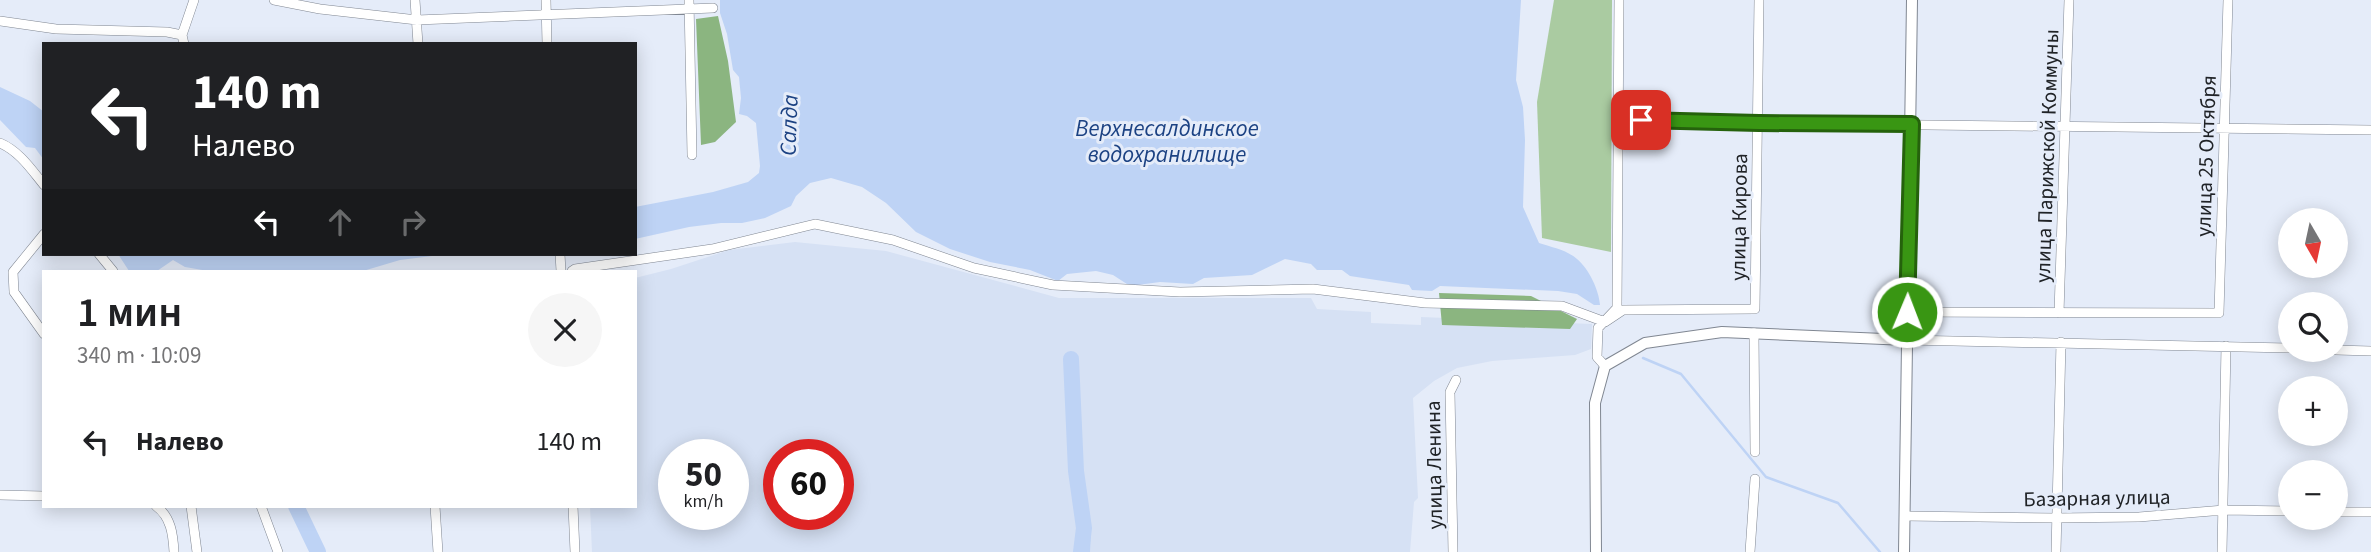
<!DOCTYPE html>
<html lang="ru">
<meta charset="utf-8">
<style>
:root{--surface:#fff;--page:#f6f6f6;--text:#202124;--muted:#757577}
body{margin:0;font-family:"Source Sans 3",sans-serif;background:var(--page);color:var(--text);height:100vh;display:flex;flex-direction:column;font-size:26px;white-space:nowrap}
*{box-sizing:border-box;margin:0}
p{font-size:23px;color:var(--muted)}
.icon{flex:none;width:38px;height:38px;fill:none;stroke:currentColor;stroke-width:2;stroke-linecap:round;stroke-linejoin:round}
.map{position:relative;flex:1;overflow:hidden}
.details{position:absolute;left:42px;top:270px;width:595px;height:238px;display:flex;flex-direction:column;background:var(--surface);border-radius:0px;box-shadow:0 4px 18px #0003}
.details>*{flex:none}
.top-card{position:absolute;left:42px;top:42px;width:595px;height:214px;border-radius:0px;box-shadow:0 4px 18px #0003;background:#202124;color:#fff;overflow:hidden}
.needle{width:46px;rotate:171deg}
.buttons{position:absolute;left:2278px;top:208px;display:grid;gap:14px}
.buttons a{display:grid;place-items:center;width:70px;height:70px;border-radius:50%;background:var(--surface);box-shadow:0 4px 18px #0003;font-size:35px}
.speed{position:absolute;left:658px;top:439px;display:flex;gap:14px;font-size:35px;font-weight:700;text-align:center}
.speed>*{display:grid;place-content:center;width:91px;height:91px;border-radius:50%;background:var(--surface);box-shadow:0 4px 18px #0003;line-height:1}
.speed small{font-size:18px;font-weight:400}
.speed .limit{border:10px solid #d22;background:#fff;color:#111}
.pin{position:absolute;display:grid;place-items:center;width:60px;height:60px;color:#fff;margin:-30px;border-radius:14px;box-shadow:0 4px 10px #0006}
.me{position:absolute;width:77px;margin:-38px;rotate:1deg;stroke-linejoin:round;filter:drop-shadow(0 0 5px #0008)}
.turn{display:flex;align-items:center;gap:24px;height:147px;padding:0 35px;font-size:32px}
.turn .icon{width:91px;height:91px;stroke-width:2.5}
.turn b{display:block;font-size:49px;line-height:60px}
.lanes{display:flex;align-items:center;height:66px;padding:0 35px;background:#0003;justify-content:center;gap:35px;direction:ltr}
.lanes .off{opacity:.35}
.round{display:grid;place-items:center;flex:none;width:74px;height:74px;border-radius:37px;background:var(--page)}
.head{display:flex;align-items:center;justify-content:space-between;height:119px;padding:0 35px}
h1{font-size:42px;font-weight:600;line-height:52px}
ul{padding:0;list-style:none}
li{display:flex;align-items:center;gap:21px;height:105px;padding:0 35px}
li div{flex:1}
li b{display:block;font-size:26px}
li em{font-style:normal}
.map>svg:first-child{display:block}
.built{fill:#d6e1f4;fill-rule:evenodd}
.green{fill:#aacba1}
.forest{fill:#8bb580}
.water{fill:#bed3f5}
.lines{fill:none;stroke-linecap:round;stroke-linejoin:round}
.stream{stroke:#bed3f5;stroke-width:2.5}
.river{stroke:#bed3f5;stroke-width:16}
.minor-casing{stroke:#808792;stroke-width:10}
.major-casing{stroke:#808792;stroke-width:12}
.minor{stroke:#fff;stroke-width:9}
.major{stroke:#fff;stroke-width:10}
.route-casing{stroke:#25620c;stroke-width:18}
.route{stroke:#399613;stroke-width:12}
.labels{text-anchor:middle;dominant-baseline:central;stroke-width:6;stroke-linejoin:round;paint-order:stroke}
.street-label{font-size:21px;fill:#202327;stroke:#e5ecf9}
.water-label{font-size:23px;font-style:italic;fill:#1c4283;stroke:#e5ecf9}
</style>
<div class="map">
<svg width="2371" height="552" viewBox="0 0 2371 552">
<rect width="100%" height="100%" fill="#e5ecf9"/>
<!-- built -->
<path class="built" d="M 795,242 L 886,251 L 1059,298 L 1311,298 L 1317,309 L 1371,312 L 1371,323 L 1421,325 L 1421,317 L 1592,324 L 1591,349 L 1575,355 L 1492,361 L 1457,368 L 1434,381 L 1413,398 L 1418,498 L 1414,502 L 1410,552 L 592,552 L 590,506 L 635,506 L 635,278 L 671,269 L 729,250 ZM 674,455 L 733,455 L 733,514 L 674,514 ZM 779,455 L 838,455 L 838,514 L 779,514 Z"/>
<!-- green -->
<path class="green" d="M 1554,0 L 1612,0 L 1611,252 L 1542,238 L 1537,102 Z"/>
<!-- forest -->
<path class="forest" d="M 718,16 L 728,61 L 736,122 L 715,142 L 701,145 L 696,19 Z
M 1439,293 L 1531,296 L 1577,319 L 1570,329 L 1442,325 Z"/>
<!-- water -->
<path class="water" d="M 720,0 L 1521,0 L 1516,80 L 1523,107 L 1525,140 L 1523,207 L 1539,243 C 1551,247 1567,250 1577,259 C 1589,269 1599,290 1600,305 L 1594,305 L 1577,294 L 1558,291 L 1440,286 L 1432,291 L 1412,290 L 1409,285 L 1350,276 L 1342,270 L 1317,270 L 1311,264 L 1285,259 L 1252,275 L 1204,278 L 1193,284 L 1160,282 L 1130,286 L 1113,275 L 1096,271 L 1067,274 L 1058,281 L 1030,270 L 990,262 L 950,249 L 916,232 L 886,203 L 862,187 L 831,178 L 810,183 L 796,196 L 791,206 L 765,218 L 742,223 L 721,223 L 689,227 L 635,239 L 635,207 L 713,192 L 748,182 L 759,173 L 760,166 L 756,123 L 747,116 L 739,114 L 741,98 L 739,77 L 733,70 L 727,34 L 720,13 Z
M 0,87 L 30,101 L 44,112 L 44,160 L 35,148 L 26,147 L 0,120 Z
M 118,254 L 448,254 L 400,260 L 363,271 L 208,271 L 185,267 L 173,260 L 157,271 L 129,271 Z
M 1084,528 L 1091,534 L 1090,552 L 1076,552 L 1080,530 Z"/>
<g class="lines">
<!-- stream -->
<path class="stream" d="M 1643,358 L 1681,374 L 1766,477 L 1838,503 L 1880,552"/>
<!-- river -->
<path class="river" d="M 1071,359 L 1076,471 L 1084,528 L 1081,552
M 296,506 L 318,552"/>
<!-- minor casing -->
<g class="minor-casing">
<path id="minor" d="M 274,0 L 320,9 L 417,20 L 713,8
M 415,0 L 418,44
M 546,0 L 547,44
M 689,0 L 692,155
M 0,21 L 56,29 L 167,32 L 182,35
M 184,44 L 182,35 L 194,0
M 1618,119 L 1759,123 L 2371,130
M 0,143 C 19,151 31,169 44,185
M 44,234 L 13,272 L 14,292 L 44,334
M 99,254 L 113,271
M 560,254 L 561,271
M 572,271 L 575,269 L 712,249 L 815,224 L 893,240 L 974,268 L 1053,285 L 1180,292 L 1313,289 L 1425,303 L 1562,306 L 1605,322 L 1623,310 L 1755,309 L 1759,0
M 1907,312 L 2219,313 L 2228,0
M 2059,313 L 2069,0
M 1754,333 L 1755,452
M 1907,340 L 2291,348
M 2336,350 L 2371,351
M 1605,366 L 1597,357 L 1598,328 L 1617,308 L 1619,0
M 0,495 L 44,496
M 156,506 C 171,517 173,534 174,552
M 191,506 L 197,552
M 261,506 L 278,552
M 435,506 L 438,552
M 573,506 L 575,552
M 2336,512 L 2371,512
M 1905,516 L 2056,518 L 2139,517 L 2224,510 L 2291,511
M 1453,552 L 1450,392 L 1456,380
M 1750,552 L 1755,479
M 2056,552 L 2061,342
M 2222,552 L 2226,346"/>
</g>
<!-- major casing -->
<g class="major-casing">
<path id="major" d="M 1596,552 L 1595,403 L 1605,366 L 1645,343 L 1722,332 L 1907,340
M 1904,552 L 1912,0"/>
</g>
<!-- minor -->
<use href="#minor" class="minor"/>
<!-- major -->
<use href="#major" class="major"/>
</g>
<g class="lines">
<!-- route casing -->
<g class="route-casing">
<path id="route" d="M 1641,120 L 1759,123 L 1912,124 L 1907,312"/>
</g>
<!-- route -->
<use href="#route" class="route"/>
</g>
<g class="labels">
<!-- street labels -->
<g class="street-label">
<text transform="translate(2047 156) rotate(-88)">улица Парижской Коммуны</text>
<text transform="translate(2206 156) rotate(-88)">улица 25 Октября</text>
<text transform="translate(1739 217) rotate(-89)">улица Кирова</text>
<text transform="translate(1434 465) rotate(-91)">улица Ленина</text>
<text transform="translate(2097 498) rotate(-1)">Базарная улица</text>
</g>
<!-- water labels -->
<g class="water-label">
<text transform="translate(789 125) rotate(-88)">Салда</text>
<text x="1167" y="128">Верхнесалдинское<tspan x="1167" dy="26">водохранилище</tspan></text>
</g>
</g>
</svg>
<div class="buttons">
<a><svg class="needle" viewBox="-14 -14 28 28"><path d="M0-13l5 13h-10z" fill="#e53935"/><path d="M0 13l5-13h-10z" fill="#757577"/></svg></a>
<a><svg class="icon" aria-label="search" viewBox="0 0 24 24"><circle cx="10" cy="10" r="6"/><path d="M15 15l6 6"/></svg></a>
<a>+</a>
<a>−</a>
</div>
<div class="speed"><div>50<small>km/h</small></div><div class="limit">60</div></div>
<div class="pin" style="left:1641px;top:120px;background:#d93025"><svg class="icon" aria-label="arrive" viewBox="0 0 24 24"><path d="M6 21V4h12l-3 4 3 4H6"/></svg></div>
<svg class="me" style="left:1907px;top:312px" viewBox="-20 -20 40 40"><circle r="17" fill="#399613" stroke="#fff" stroke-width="3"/><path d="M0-11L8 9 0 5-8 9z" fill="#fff"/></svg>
<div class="top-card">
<div class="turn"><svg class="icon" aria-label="left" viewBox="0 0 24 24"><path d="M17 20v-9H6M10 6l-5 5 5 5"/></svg><div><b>140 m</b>Налево</div></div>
<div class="lanes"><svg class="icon" aria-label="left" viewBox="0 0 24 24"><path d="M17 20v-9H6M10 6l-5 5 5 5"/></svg><svg class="icon off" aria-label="ahead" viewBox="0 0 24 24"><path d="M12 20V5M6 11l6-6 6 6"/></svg><svg class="icon off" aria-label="right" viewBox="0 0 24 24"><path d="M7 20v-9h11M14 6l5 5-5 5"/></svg></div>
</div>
<section class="details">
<div class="head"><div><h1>1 мин</h1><p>340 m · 10:09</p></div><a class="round"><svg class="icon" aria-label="close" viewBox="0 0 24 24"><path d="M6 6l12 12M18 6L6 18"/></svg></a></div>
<ul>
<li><svg class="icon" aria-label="left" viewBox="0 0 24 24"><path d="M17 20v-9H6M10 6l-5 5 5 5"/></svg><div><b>Налево</b></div><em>140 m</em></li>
</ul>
</section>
</div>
